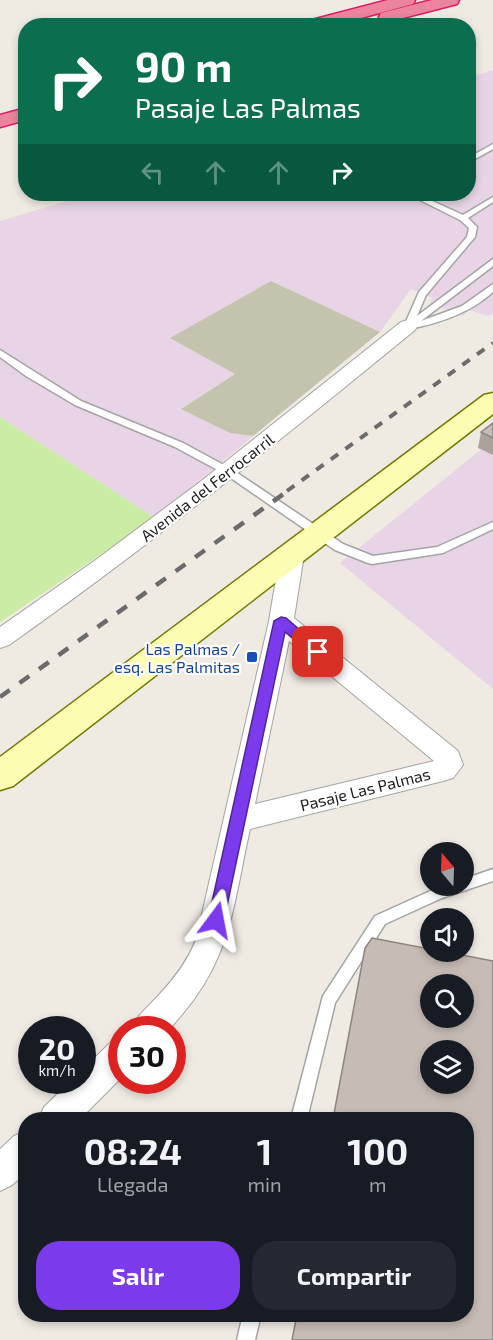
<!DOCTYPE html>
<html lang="es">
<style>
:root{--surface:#171b24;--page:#242831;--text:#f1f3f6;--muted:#9ea1a6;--accent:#7c3aed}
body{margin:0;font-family:"Exo 2",sans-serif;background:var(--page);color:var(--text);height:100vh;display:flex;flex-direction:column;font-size:22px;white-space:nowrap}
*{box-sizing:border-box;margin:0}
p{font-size:20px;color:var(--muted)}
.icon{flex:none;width:33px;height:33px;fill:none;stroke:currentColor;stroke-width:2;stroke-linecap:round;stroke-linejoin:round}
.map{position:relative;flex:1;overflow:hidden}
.details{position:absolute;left:18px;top:1112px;width:456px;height:210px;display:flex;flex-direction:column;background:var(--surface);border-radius:24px;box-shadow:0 3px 9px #0003}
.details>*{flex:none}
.banner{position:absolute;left:18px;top:18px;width:458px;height:183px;border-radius:24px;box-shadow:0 3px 9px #0003;background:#0b6e4f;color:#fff;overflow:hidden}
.needle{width:39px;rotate:341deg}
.fabs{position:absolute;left:420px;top:842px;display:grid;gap:12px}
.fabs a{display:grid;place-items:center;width:54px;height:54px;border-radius:50%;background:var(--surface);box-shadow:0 3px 9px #0003;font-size:30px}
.speed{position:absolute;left:18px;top:1016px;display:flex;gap:12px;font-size:30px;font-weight:700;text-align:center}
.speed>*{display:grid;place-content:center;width:78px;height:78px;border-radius:50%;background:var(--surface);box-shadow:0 3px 9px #0003;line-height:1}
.speed small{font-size:15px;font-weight:400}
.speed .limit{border:9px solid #d22;background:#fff;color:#111}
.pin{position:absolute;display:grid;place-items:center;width:51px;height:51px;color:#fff;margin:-26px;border-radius:12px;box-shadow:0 3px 9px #0006}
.me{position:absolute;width:66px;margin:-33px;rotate:13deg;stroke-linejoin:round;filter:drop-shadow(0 0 4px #0008)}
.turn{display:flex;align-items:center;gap:21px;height:126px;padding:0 18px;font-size:27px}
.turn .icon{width:78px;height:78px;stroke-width:2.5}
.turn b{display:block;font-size:42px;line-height:51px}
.lanes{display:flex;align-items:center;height:57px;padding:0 18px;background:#0003;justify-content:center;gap:30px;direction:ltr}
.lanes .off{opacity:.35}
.eta{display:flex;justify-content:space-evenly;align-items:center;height:102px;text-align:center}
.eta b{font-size:36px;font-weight:700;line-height:42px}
.primary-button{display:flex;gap:12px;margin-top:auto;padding:12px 18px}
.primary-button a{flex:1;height:69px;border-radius:24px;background:var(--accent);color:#fff;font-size:24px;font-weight:700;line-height:69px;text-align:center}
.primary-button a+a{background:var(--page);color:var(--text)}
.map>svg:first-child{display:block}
.industrial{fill:#e8d4e6}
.construction{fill:#c4c3ad}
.grass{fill:#cbeca5}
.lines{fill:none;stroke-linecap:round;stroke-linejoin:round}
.service-casing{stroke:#a4a4a4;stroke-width:3}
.minor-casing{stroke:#a4a4a4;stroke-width:2}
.secondary-casing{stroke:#717800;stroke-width:3}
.motorway-casing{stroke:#e21a68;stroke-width:3}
.service{fill:#fff;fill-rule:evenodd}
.minor{fill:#fff;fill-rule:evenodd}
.secondary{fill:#fcfdb2;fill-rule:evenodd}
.motorway{fill:#eb859d;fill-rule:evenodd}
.rail-far1{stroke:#6b6b6b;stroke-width:4;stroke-dasharray:9 9;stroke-linecap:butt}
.rail{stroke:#6b6b6b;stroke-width:4.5;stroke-dasharray:12 12;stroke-linecap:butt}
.wall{fill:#aba29c}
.building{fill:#c7bcb5;stroke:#8b847f;stroke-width:1.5;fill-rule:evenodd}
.route{fill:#7c3aed;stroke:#51269a;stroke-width:1.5}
.transit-dot{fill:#1a4fb4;stroke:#fff;stroke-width:2}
.labels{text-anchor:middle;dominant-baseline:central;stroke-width:4.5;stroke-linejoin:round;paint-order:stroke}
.street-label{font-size:16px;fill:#1d1d1d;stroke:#fff}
.transit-label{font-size:16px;fill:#164399;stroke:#fff;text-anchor:end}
</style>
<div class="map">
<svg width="493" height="1340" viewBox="0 0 493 1340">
<rect width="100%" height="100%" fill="#efeae2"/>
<!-- industrial -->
<path class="industrial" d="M 493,70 L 493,313 L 488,316 L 468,310 L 463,316 L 429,303 L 433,298 L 411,289 L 380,332 L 271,281 L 171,338 L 235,374 L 182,408 L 230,433 L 253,436 L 155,518 L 0,417 L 0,221 L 91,194 L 468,194 L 468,78 Z
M 493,440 L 493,689 L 340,563 Z"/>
<!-- construction -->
<path class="construction" d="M 271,281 L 380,332 L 253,436 L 230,433 L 181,409 L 235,374 L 170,338 Z"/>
<!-- grass -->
<path class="grass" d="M 0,417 L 155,518 L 0,622 Z"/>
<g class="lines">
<!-- service casing -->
<g class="service-casing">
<path id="service" d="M 493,144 L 493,149 L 468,163 L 468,158 Z
M 408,194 L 417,194 L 463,215 L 493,197 L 493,202 L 468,218 L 477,227 L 475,237 L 426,295 L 417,316 L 493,259 L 493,266 L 421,321 L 462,306 L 493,284 L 493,292 C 470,313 440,323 409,329 L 404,326 L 419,292 L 467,237 L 469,228 L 460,220 Z
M 0,350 L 81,401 L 183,443 L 233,470 L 343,544 L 373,556 L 437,547 L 493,522 L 493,529 L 443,553 L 372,564 L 368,563 L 335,550 L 225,474 L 175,447 L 75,405 L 26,376 L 0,357 Z
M 493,869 L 493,881 L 442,898 L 385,924 L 335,1003 L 307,1119 L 291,1119 L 323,996 L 375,916 L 437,888 L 446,885 L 464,885 L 464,879 Z
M 243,1314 L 261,1314 L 255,1340 L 237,1340 Z"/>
</g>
<!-- minor casing -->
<g class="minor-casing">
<path id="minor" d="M 408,320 L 415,322 L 417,326 L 415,330 C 282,439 149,546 9,645 L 0,648 L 0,627 L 97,559 L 200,482 L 401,322 Z
M 292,547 L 300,549 L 304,555 L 294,618 L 458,751 L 463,765 L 453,778 L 443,781 L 250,829 C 232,911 231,965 169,1029 L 131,1029 C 137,1015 148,1007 158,996 C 174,979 187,962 196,940 L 269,621 L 280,555 L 284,549 ZM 289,641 L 434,761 L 255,804 Z
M 122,1039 L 122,1077 L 80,1119 L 39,1119 L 44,1107 L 72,1080 L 82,1080 L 82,1070 L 110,1043 Z
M 26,1131 L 26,1173 L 12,1185 L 0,1191 L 0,1149 L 14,1136 Z"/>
</g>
<!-- secondary casing -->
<g class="secondary-casing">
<path id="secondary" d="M 493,393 L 493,414 L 13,786 L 0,790 L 0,757 L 484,395 Z"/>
</g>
<!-- motorway casing -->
<g class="motorway-casing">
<path id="motorway" d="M 388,0 L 415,0 L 413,4 L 331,26 L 302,26 L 304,22 Z
M 432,0 L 459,0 L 457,4 L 387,22 L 381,21 L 379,17 L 381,13 Z
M 26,108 L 26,120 L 0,127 L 0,115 Z"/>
</g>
<!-- service -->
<use href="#service" class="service"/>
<!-- minor -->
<use href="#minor" class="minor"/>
<!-- secondary -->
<use href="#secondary" class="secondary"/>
<!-- motorway -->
<use href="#motorway" class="motorway"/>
<!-- rail-far1 -->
<path class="rail-far1" d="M 287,491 L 493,343"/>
<!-- rail -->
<path class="rail" d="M 0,697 L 289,490"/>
</g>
<!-- wall -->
<path class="wall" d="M 493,423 L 493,455 L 478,448 L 481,432 Z"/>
<!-- building -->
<path class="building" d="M 493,423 L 493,438 L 481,432 Z
M 372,938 L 430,949 L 430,951 L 441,951 L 493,961 L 493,1340 L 292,1340 L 297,1314 L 466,1314 L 466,1119 L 333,1119 L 365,948 ZM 430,984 L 464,984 L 464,1017 L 430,1017 ZM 430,1050 L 464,1050 L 464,1083 L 430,1083 Z"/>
<!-- route -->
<path class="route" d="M 281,617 L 286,618 L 325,652 L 323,655 L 313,655 L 285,632 L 224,920 L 222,925 L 216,927 L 210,925 L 208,920 L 274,621 Z"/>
<!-- markers -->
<rect class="transit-dot" x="246" y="651" width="12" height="12" rx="3"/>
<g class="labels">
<!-- street labels -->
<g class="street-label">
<text transform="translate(207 487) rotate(-38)">Avenida del Ferrocarril</text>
<text transform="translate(365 789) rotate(-14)">Pasaje Las Palmas</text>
</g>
<!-- transit labels -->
<g class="transit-label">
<text x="240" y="648">Las Palmas /<tspan x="240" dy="18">esq. Las Palmitas</tspan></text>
</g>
</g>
</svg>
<div class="fabs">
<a><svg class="needle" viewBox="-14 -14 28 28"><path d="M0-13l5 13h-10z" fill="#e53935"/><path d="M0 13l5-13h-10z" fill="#9ea1a6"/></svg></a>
<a><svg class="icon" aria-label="sound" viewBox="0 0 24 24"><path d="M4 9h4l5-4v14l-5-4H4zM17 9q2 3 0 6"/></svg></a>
<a><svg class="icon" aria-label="search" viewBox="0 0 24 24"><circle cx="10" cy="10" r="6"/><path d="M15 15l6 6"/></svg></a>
<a><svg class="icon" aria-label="layers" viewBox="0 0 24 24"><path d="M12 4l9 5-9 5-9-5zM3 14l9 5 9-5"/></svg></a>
</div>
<div class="speed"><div>20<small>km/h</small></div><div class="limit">30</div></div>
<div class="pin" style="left:318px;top:652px;background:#d93025"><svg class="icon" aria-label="arrive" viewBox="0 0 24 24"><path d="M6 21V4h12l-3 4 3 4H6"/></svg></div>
<svg class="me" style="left:216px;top:920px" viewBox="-20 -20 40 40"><path d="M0-17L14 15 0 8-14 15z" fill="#7c3aed" stroke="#fff" stroke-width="4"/></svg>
<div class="banner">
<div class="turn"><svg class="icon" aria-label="right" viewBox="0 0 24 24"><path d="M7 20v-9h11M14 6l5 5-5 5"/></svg><div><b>90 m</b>Pasaje Las Palmas</div></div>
<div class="lanes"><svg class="icon off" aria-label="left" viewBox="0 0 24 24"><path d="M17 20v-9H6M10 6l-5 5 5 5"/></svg><svg class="icon off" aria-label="ahead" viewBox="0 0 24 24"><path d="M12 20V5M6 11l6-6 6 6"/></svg><svg class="icon off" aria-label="ahead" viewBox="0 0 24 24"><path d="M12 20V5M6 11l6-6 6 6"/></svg><svg class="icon" aria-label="right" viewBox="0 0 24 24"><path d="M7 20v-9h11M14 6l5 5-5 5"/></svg></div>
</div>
<section class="details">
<div class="eta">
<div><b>08:24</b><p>Llegada</p></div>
<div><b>1</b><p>min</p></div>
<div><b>100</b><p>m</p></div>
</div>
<div class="primary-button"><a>Salir</a><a>Compartir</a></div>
</section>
</div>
